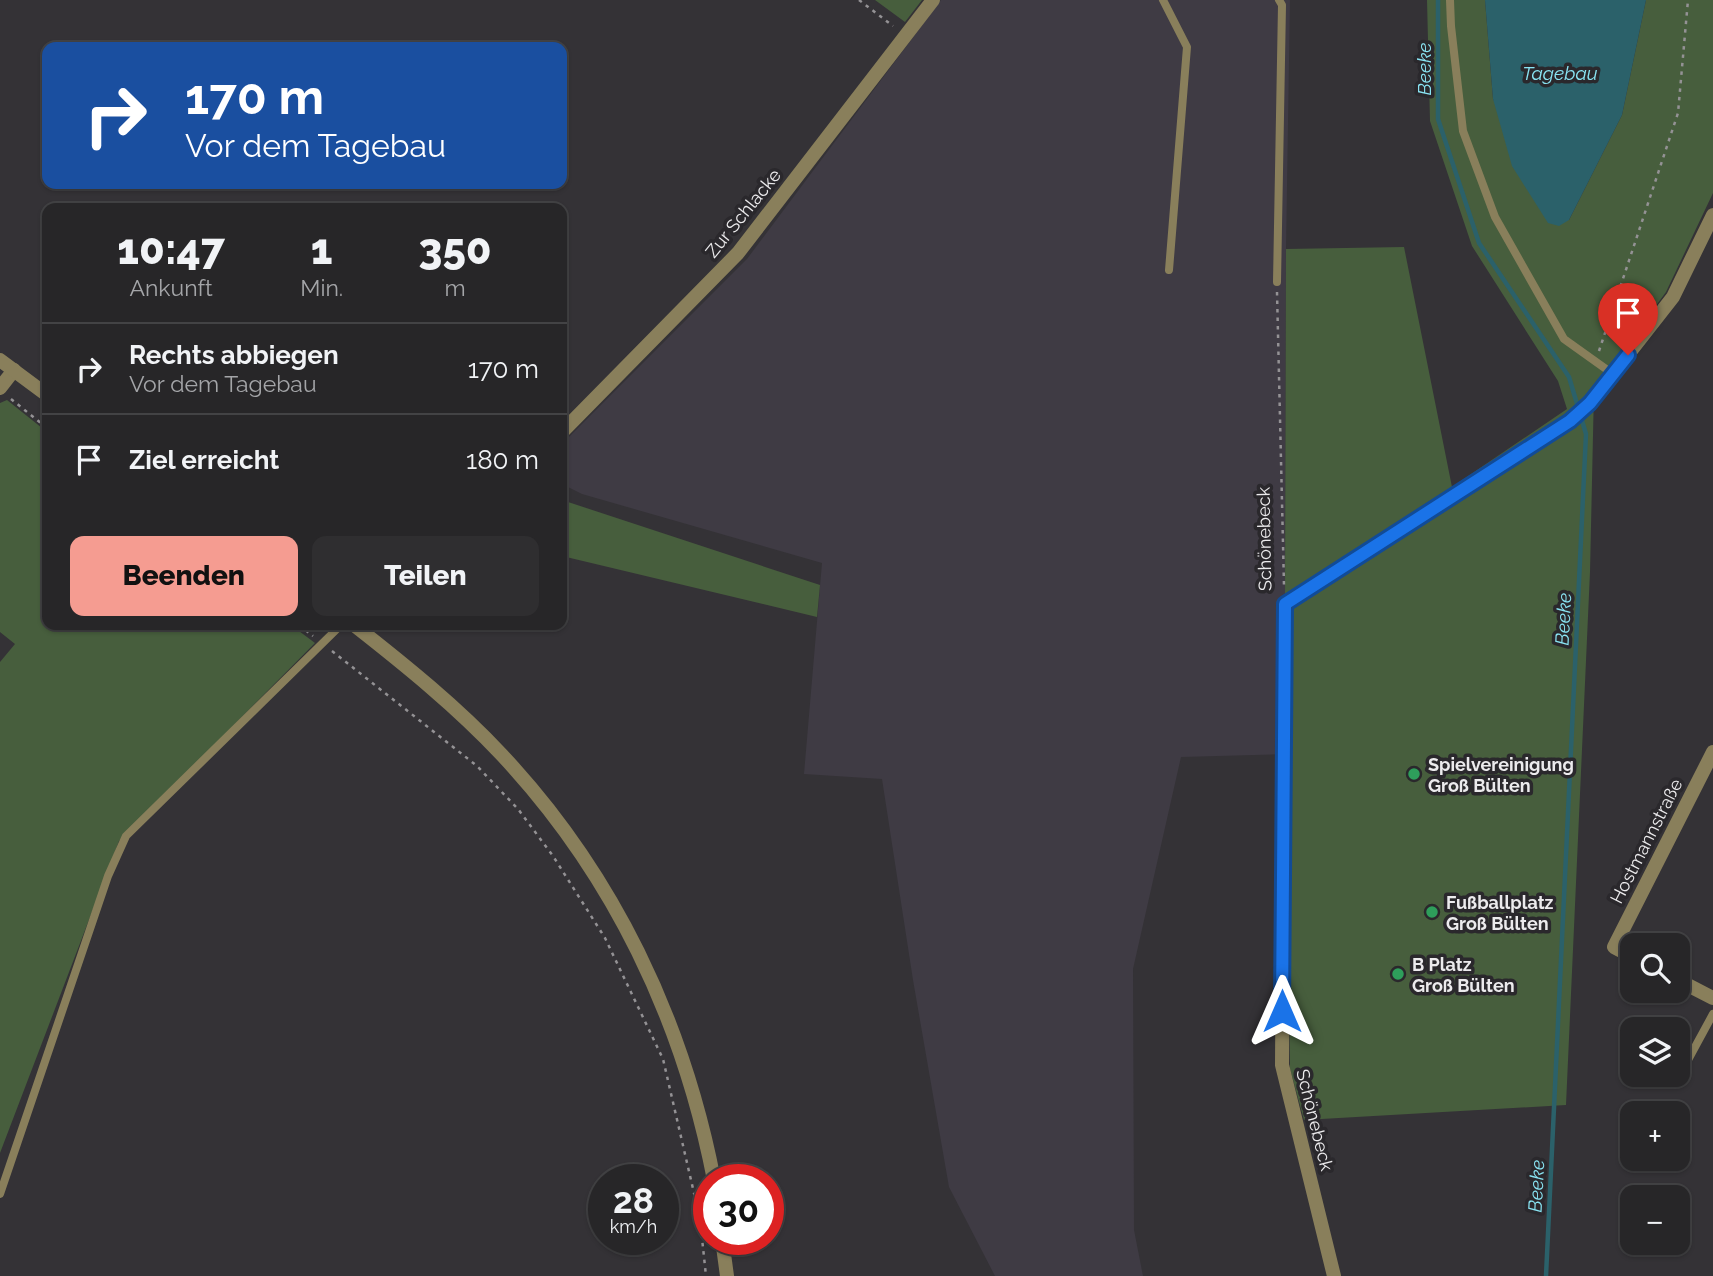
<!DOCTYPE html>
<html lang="de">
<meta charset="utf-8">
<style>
:root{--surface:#272628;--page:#2f2e30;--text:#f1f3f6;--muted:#a4a5a8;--line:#434345;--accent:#f59c91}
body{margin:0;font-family:Raleway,sans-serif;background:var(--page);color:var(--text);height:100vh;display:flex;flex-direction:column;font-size:26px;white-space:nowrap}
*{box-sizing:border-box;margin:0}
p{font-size:23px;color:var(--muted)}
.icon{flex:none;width:38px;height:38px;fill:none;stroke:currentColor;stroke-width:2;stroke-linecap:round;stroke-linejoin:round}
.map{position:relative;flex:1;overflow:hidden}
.sheet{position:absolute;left:42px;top:203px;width:525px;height:427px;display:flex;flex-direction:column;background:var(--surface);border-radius:14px;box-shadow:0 2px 5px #0004,0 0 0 2px var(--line)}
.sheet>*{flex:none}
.guide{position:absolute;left:42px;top:42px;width:525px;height:147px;border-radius:14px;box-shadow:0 2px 5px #0004,0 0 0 2px var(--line);background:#1a4fa0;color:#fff;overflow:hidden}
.controls{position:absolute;left:1620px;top:933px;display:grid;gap:14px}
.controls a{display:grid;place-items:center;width:70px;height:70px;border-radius:14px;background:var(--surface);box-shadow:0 2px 5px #0004,0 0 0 2px var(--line);font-size:35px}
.speed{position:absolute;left:588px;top:1164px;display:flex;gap:14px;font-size:35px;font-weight:700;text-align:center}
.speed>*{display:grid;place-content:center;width:91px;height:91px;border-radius:50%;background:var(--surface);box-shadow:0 2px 5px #0004,0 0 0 2px var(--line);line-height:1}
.speed small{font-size:18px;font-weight:400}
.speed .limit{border:10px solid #d22;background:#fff;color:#111}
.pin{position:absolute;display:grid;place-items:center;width:60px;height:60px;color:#fff;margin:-72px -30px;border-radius:50% 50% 50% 0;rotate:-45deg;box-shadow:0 0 7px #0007}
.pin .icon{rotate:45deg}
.me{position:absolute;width:77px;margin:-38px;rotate:0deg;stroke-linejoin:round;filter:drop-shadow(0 0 5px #0008)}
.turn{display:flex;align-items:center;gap:24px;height:147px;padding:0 28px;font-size:32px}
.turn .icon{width:91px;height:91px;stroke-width:2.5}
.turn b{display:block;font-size:49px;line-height:60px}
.eta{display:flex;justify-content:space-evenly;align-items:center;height:119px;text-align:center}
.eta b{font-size:42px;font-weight:800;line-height:49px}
.primary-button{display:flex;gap:14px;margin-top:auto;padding:14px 28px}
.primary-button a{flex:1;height:80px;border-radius:14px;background:var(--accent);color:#111;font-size:28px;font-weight:800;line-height:80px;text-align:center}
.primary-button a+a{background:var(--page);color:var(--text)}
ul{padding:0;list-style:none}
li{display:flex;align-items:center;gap:21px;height:91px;padding:0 28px;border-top:2px solid var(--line)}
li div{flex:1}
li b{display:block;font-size:26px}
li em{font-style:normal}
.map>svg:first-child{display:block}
.built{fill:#3f3b44}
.green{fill:#475e3d}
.water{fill:#2b616a}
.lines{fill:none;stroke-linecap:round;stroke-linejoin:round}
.stream{stroke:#2b616a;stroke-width:4.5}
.path{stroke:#949295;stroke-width:2.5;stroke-dasharray:3.5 5;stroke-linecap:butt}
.service{stroke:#897f5b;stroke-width:8}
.minor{stroke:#897f5b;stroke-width:14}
.tertiary{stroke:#897f5b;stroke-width:14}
.route-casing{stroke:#114b97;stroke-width:18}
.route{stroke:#1a73e8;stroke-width:12}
.leisure-dot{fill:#2e9e5b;stroke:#2a282c;stroke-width:2.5}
.labels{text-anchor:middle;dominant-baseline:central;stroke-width:7;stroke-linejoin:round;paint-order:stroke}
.street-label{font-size:18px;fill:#ecebed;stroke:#2a282c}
.poi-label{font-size:18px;font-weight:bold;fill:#ecebed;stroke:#2a282c;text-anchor:start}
.water-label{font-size:19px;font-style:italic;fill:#8ae5f4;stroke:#2a282c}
</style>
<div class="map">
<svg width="1713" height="1276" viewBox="0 0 1713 1276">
<rect width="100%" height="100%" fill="#343236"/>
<!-- built -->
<path class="built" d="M 941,0 L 1290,0 L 1286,249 L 1285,600 L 1288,754 L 1181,757 L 1133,969 L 1134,1230 L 1143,1276 L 995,1276 L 949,1187 L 913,980 L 882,779 L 804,774 L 822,563 L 582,494 L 562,484 L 562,444 L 747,259 Z"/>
<!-- green -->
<path class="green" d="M 875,0 L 922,0 L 905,22 Z
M 1427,0 L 1485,0 L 1493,99 L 1569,220 L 1622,115 L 1646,0 L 1713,0 L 1713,193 L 1666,292 L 1594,390 L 1590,572 L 1566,1105 L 1304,1120 L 1290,1069 L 1285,600 L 1286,249 L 1404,247 L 1452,487 L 1567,409 L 1558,381 L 1472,246 L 1430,121 Z
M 7,400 L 47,432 L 47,625 L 291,625 L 315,643 L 119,841 L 0,1153 L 0,662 L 15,644 L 0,632 L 0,403 Z
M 562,500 L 820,585 L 817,617 L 562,556 Z"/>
<!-- water -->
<path class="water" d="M 1485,0 L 1646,0 L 1622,115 L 1569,220 L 1559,226 L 1548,223 L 1512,166 L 1493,99 Z"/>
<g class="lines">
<!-- stream -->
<path class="stream" d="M 1438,0 L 1438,119 L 1479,243 L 1569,377 L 1586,434 L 1546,1276"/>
<!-- path -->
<path class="path" d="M 859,0 L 893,26
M 1277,292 L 1284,586
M 1599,351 L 1678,113 L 1688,0
M 11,399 L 47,428
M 299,625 L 313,636
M 332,651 L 477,766 L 518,809 L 553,856 L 605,938 L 663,1059 L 700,1219 L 706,1276"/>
<!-- service -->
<path class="service" d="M 1163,0 L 1187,47 L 1169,270
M 1450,0 L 1451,26 L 1463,131 L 1495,217 L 1564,339 L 1613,374
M 1277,282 L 1282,5 L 1279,0
M 1678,1073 L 1682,1071 L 1713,1014
M 1666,1079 L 1676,1074
M 0,1194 L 108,876 L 126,836 L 341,625"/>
<!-- minor -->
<path class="minor" d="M 0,388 L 14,370
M 562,432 L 738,253 L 933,0
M 1633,957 L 1614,947 L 1713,752
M 1678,980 L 1713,998
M 1334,1276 L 1282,1065 L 1285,604 L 1570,421 L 1590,403 L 1673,297 L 1713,215"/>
<!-- tertiary -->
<path class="tertiary" d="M 0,360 L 47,395
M 354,625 C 405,665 457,707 501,754 C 613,873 683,1020 714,1180
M 722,1239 L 727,1276"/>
</g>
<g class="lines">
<!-- route casing -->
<g class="route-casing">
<path id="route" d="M 1282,1011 L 1285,604 L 1570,421 L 1590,403 L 1628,355"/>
</g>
<!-- route -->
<use href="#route" class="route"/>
</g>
<!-- markers -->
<g class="leisure-dot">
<circle cx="1414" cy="774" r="7"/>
<circle cx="1432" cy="912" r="7"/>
<circle cx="1398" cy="974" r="7"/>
</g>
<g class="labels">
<!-- street labels -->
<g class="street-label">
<text transform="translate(743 213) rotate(-51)">Zur Schlacke</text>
<text transform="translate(1264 539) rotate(-91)">Schönebeck</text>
<text transform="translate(1646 841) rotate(-63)">Hostmannstraße</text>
<text transform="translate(1315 1120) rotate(76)">Schönebeck</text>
</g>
<!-- poi labels -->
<g class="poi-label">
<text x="1428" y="764">Spielvereinigung<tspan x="1428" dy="21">Groß Bülten</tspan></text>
<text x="1446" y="902">Fußballplatz<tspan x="1446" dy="21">Groß Bülten</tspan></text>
<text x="1412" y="964">B Platz<tspan x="1412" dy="21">Groß Bülten</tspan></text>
</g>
<!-- water labels -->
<g class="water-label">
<text transform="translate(1424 69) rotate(-90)">Beeke</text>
<text x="1560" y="73">Tagebau</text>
<text transform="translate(1563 619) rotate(-87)">Beeke</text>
<text transform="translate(1536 1186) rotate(-87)">Beeke</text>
</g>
</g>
</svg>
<div class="controls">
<a><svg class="icon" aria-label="search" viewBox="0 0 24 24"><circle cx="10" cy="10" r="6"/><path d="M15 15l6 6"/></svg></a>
<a><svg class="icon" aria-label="layers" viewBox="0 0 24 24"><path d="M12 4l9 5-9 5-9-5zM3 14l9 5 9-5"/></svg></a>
<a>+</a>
<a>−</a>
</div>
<div class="speed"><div>28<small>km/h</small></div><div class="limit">30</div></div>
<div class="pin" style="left:1628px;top:355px;background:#d93025"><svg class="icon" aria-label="arrive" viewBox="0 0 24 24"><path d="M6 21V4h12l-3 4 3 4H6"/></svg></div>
<svg class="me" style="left:1282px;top:1011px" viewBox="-20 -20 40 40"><path d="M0-17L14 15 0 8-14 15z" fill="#1a73e8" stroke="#fff" stroke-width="4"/></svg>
<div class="guide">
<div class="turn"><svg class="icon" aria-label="right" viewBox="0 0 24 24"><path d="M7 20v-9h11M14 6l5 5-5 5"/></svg><div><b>170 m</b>Vor dem Tagebau</div></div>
</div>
<section class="sheet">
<div class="eta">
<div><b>10:47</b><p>Ankunft</p></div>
<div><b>1</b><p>Min.</p></div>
<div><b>350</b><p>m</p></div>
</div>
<ul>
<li><svg class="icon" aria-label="right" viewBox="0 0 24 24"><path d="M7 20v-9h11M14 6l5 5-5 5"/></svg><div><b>Rechts abbiegen</b><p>Vor dem Tagebau</p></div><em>170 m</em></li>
<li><svg class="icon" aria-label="arrive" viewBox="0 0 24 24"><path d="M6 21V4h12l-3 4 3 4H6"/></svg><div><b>Ziel erreicht</b></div><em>180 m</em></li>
</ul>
<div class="primary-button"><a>Beenden</a><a>Teilen</a></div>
</section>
</div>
